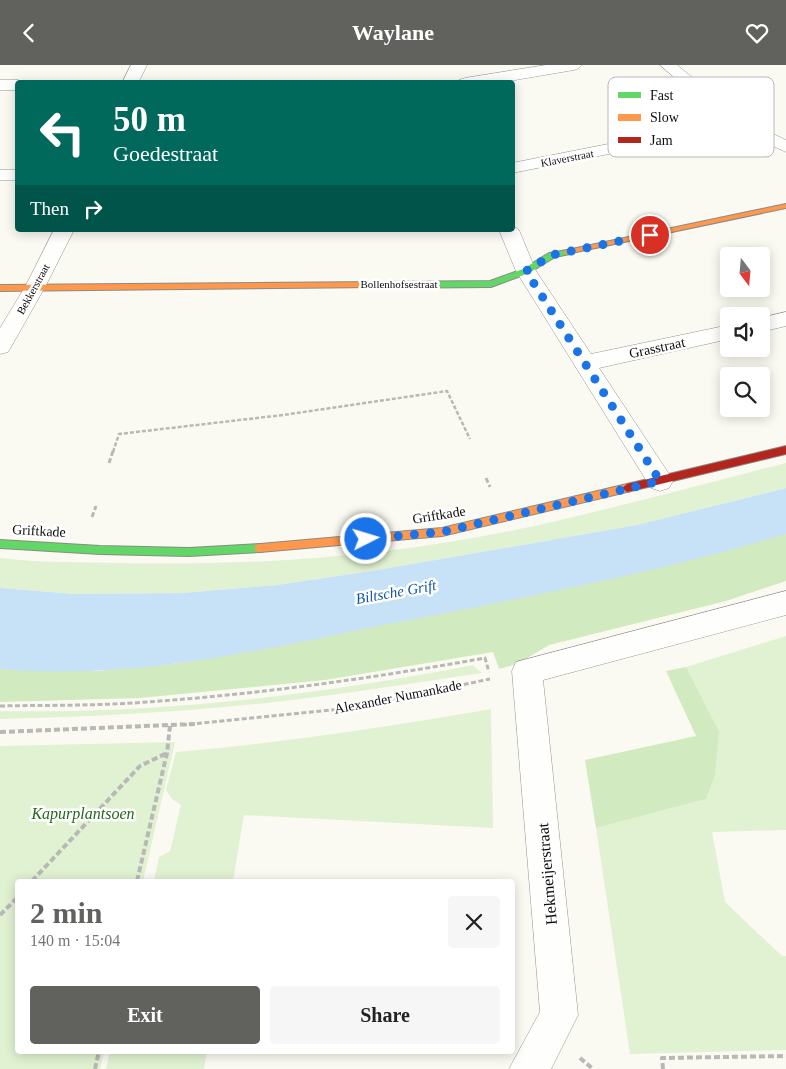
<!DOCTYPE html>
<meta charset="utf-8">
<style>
:root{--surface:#fff;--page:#f6f6f6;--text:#222;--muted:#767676;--accent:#61615e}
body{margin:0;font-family:Georgia,serif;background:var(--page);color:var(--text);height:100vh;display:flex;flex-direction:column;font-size:19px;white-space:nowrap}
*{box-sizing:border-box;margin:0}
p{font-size:16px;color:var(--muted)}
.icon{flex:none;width:28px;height:28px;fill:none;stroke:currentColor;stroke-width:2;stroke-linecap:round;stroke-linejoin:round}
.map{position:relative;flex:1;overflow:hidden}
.details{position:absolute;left:15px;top:814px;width:500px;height:175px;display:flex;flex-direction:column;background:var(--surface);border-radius:5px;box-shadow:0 2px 12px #0003}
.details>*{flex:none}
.hud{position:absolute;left:15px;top:15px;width:500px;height:152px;border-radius:5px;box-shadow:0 2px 12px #0003;background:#00695c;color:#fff;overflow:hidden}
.needle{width:32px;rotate:164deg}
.fabs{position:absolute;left:720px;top:182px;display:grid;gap:10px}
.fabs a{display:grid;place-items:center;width:50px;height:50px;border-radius:5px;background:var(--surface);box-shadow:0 2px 12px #0003;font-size:25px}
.pin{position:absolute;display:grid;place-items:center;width:42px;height:42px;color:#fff;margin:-21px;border:2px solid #fff;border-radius:50%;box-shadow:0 1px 5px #0007}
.me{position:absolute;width:55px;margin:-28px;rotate:85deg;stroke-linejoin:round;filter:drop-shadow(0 0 4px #0008)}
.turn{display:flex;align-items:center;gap:18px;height:105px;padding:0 15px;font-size:22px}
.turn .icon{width:65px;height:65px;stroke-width:2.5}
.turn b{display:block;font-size:35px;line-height:42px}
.then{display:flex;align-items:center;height:48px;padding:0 15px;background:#0003;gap:10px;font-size:19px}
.round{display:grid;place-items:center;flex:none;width:52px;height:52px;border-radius:5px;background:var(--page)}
.headline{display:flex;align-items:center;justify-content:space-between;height:85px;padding:0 15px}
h1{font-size:30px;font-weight:600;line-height:38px;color:var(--accent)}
.cta{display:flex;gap:10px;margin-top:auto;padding:10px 15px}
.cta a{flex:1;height:58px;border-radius:5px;background:var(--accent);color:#fff;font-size:20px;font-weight:600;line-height:58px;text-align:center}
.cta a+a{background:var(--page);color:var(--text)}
header{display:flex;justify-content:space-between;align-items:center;height:65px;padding:0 15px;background:var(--accent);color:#fff;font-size:22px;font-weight:600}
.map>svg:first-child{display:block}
.green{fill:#e1f2d2}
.forest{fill:#d1eabf}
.water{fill:#c7e1f6}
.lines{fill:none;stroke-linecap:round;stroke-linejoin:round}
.street-casing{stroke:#959491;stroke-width:1}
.fast-casing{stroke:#8b8b87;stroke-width:2}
.slow-casing{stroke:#8b8b87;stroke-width:2}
.jam-casing{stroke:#8b8b87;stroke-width:2}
.path-far2{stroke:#b8b8b6;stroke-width:2.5;stroke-dasharray:4 2;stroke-linecap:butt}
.path-far1{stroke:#b8b8b6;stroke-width:3;stroke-dasharray:5 2.5;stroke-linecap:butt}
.path{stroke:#b8b8b6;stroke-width:4;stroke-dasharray:6 3;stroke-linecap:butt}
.street{fill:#fefefd;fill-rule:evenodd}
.fast{fill:#63d668;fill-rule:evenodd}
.slow{fill:#ff974d;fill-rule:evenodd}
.jam{fill:#b3261e;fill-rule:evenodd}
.route{stroke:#1a73e8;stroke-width:9;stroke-dasharray:0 16.2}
.labels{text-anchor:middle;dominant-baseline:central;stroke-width:5;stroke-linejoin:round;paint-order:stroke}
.far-street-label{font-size:11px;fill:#0e0e0e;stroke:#fff}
.street-label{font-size:14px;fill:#0e0e0e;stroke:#fff}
.water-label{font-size:15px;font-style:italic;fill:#1255a4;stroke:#fff}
.near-park-label{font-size:16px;font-style:italic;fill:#23681b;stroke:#fff}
.near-street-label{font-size:16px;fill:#0e0e0e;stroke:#fff}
.key{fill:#fff;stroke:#b7b7b7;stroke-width:1}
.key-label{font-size:14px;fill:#0e0e0e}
</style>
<header><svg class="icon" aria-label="back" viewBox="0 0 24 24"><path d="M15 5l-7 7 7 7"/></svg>Waylane<svg class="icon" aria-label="heart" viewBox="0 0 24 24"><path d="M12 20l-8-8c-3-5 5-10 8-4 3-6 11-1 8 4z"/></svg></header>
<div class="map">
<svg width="786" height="1004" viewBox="0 0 786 1004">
<rect width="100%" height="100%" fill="#fbfaf2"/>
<!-- green -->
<path class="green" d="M 786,398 L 786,423 L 637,460 L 378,505 L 277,520 L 183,528 L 75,529 L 0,523 L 0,493 C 40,498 80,497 120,498 C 251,501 381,492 510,466 C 603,447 694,421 786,398 Z
M 786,571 L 786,765 L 712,767 L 725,837 L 782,891 L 786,891 L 786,985 L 630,989 L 596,763 L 706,734 L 719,666 L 686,602 Z
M 473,600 L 482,608 C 413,618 345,629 276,637 C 184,647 92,652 0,654 L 0,646 C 158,649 319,630 473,600 Z
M 491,644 L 493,763 L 244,750 L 233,816 L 154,816 L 159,792 L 170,786 L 181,740 L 172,734 L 166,725 L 176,687 C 282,678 386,662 491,644 Z
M 175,677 L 143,816 L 18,816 L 18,986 L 104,986 L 100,1004 L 0,1004 L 0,681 Z
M 110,986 L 207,986 L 204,1004 L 106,1004 Z"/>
<!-- forest -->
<path class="forest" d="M 786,469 L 786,516 L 726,536 L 549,580 L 517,599 L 499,604 L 493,587 L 325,615 L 140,633 L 0,637 L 0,604 L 97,606 L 179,598 L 484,540 Z
M 686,602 L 719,666 L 715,710 L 706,734 L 596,763 L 585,695 L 696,671 L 666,606 Z"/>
<!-- water -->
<path class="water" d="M 786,423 L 786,469 C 658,508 525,532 394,558 C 265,584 133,616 0,604 L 0,523 L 75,529 L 183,528 L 277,520 L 378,505 L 637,460 Z"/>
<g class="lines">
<!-- street casing -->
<g class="street-casing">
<path id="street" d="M 131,0 L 147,0 L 138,18 L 122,18 Z
M 546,0 L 582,0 L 579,3 L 574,5 L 497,18 L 457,18 L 459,15 L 465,13 Z
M 660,0 L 677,0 L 744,55 L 786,75 L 786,87 L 736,64 L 512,108 L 512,98 L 725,56 Z
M 0,15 L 18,15 L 24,18 L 18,18 L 18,25 L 0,25 Z
M 0,105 L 18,105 L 18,115 L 0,115 Z
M 512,160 L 519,165 L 536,206 L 591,289 L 729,260 L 729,274 L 599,303 L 669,409 L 673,416 L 669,423 L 660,426 L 651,423 L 516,206 L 499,165 L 512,165 Z
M 54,165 L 74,165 L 45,222 L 11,282 L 8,287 L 0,289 L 0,263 L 25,222 Z
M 786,247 L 786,261 L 761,267 L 761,253 Z
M 786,526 L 786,550 L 543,615 L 578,950 L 551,1004 L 509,1004 L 540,947 L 512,606 L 516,597 Z"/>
</g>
<!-- fast casing -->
<g class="fast-casing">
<path id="fast" d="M 567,185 L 570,185 L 570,189 L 555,192 L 529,208 L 491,222 L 375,223 L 371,220 L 375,217 L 490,216 L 523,204 L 549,188 Z
M 0,475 L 100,481 L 189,483 L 260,479 L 264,480 L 266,483 L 264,486 L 260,487 L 189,491 L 100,489 L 0,483 Z"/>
</g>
<!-- slow casing -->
<g class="slow-casing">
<path id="slow" d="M 786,139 L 786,143 L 567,189 L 563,187 L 567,185 Z
M 375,217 L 379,220 L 378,222 L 0,226 L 0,220 Z
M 627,419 L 631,420 L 632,423 L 631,426 L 442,471 L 260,487 L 256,486 L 254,483 L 256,480 L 260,479 L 442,463 Z"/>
</g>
<!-- jam casing -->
<g class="jam-casing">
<path id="jam" d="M 786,381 L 786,389 L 627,427 L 622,423 L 627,419 Z"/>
</g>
<!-- path-far2 -->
<path class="path-far2" d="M 113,387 L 119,369 L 283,350 L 447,326 L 470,374"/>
<!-- path-far1 -->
<path class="path-far1" d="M 109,398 L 113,386
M 486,413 L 490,422
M 92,452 L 96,441
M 0,641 C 49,640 98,641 147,637 C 261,629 373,613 485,593 L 489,607
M 182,660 L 350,643 L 490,614"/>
<!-- path -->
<path class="path" d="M 0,667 L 195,659
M 32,816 L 140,701 L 167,688
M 137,816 L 167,688 L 170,661
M 0,850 L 18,832
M 580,993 L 593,1004
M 95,1004 L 99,986
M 663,1004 L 662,993 L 786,991"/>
<!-- street -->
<use href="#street" class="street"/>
<!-- fast -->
<use href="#fast" class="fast"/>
<!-- slow -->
<use href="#slow" class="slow"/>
<!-- jam -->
<use href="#jam" class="jam"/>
</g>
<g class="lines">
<!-- route -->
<path class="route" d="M 366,474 L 442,467 L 660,416 L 526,206 L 552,190 L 650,170"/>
</g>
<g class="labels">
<!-- far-street labels -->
<g class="far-street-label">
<text transform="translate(567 93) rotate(-11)">Klaverstraat</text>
<text x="399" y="219">Bollenhofsestraat</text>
<text transform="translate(33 224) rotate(-61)">Bekkerstraat</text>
</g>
<!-- street labels -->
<g class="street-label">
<text transform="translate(657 283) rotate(-12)">Grasstraat</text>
<text transform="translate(439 450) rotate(-9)">Griftkade</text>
<text transform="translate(39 466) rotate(3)">Griftkade</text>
<text transform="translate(398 632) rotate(-11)">Alexander Numankade</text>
</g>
<!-- water labels -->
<g class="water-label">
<text transform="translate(396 527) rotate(-10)">Biltsche Grift</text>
</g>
<!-- near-park labels -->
<g class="near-park-label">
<text x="83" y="748">Kapurplantsoen</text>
</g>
<!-- near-street labels -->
<g class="near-street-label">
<text transform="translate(547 809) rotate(-95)">Hekmeijerstraat</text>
</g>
</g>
<!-- legend -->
<rect x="608" y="12" width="166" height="80" rx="8" class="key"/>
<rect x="618" y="27" width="23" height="6" fill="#63d668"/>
<rect x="618" y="49" width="23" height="7" fill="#ff974d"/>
<rect x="618" y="72" width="23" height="6" fill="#b3261e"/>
<g class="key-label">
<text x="650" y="35">Fast</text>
<text x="650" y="57">Slow</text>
<text x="650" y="80">Jam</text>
</g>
</svg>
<div class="fabs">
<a><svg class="needle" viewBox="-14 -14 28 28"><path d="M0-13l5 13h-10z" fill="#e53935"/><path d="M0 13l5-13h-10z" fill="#767676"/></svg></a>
<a><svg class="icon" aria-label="sound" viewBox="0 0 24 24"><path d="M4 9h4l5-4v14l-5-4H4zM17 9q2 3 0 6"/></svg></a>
<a><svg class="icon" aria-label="search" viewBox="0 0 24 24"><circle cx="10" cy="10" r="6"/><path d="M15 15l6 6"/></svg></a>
</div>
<div class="pin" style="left:650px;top:170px;background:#d93025"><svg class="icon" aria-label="arrive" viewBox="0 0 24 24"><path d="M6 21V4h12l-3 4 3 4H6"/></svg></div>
<svg class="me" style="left:366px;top:474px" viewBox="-20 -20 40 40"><circle r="17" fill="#1a73e8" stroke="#fff" stroke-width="3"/><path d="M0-11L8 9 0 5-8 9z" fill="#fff"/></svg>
<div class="hud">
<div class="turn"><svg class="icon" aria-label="left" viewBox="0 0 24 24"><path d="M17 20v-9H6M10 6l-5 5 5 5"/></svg><div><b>50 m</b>Goedestraat</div></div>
<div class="then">Then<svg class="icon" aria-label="right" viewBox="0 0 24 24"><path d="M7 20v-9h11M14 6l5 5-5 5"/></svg></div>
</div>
<section class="details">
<div class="headline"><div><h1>2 min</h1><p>140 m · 15:04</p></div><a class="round"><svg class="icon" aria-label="close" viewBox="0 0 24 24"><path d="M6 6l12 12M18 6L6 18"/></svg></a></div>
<div class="cta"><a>Exit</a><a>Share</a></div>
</section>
</div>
